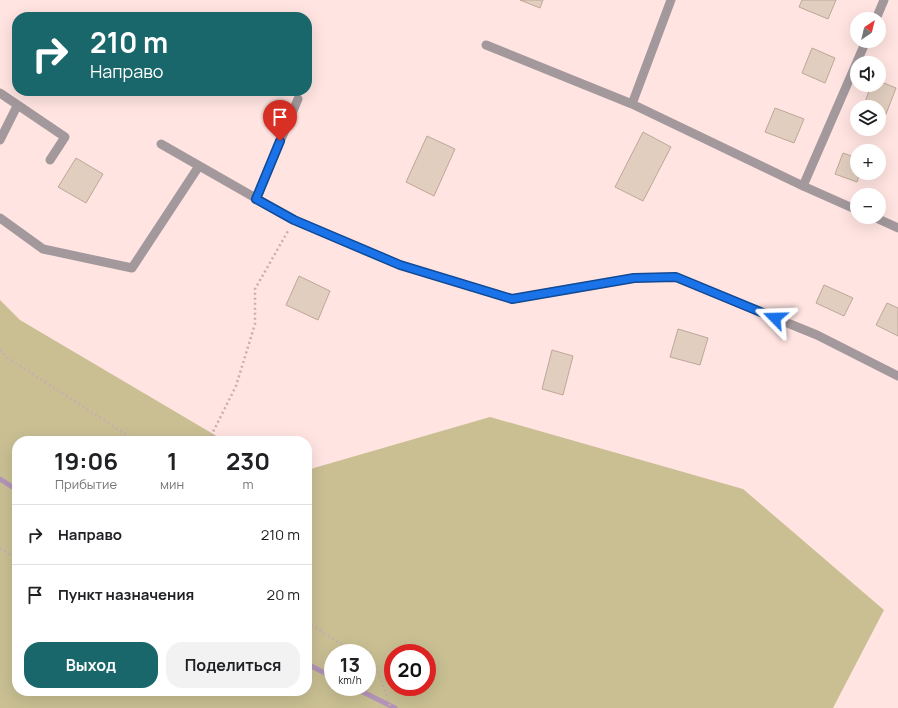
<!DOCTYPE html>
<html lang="ru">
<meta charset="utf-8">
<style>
:root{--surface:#fff;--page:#f2f2f2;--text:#202124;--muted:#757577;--line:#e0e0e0;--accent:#19676b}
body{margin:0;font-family:Manrope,sans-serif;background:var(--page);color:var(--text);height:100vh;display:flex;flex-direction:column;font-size:15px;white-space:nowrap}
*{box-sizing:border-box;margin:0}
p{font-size:13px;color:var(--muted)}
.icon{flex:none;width:22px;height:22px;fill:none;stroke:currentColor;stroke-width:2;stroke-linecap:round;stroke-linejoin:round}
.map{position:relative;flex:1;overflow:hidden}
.sheet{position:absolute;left:12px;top:436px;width:300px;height:260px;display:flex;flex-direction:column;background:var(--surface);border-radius:16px;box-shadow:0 4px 16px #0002}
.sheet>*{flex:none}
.guide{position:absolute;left:12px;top:12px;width:300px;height:84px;border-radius:16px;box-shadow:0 4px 16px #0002;background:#19676b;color:#fff;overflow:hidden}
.needle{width:26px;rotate:35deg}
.tools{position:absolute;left:850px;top:12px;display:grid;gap:8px}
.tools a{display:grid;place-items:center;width:36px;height:36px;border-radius:50%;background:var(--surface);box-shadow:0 4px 16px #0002;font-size:20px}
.speed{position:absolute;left:324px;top:644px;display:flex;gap:8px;font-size:20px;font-weight:700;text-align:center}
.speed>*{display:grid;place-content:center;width:52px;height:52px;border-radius:50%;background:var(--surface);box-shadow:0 4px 16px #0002;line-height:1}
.speed small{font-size:10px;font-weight:400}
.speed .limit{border:6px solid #d22;background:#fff;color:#111}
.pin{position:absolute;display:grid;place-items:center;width:34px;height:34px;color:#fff;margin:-41px -17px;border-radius:50% 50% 50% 0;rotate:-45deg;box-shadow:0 0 4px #0007}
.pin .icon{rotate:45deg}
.me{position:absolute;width:44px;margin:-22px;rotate:292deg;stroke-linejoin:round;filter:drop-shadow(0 0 3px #0008)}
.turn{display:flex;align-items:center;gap:14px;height:84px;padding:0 12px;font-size:18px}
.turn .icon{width:52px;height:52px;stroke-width:2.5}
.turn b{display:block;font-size:28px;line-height:34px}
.eta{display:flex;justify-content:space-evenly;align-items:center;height:68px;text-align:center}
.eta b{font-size:24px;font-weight:700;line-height:28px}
.cta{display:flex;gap:8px;margin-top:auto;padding:8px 12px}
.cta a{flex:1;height:46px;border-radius:16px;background:var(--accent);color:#fff;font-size:16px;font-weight:700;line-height:46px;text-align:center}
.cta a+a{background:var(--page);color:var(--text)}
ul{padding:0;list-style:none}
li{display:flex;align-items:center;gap:12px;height:60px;padding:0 12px;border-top:1px solid var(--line)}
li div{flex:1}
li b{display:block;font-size:15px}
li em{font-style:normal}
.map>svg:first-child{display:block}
.green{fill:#c9bf93;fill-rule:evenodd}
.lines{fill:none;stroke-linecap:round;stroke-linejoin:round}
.stream{stroke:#b494ba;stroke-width:5}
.building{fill:#e1cebf;stroke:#bba899}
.path{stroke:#c6afad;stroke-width:2.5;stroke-dasharray:2 3;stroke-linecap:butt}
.lane{stroke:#a3999d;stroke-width:9}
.route-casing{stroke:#114b97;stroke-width:10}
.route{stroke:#1a73e8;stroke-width:7}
</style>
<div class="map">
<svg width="898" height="708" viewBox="0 0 898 708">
<rect width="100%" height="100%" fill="#ffe4e1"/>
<!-- green -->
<path class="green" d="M 0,300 L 20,320 L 225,441 L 17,441 L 17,691 L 307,691 L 307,470 L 490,417 L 743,489 L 884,610 L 833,708 L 0,708 ZM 333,653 L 367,653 L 367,687 L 333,687 ZM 393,653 L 427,653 L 427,687 L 393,687 Z"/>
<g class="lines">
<!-- stream -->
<path class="stream" d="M 0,479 L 17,490
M 307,664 L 333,677
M 353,687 L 395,708"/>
</g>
<!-- building -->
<path class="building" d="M 520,0 L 543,0 L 540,8 Z
M 802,0 L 836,0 L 828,19 L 799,7 Z
M 812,48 L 835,58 L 825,83 L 802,73 Z
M 879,81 L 896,88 L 886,114 L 879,111 L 879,107 L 869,107 L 864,105 L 871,85 L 879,85 Z
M 775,108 L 804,119 L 794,143 L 765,132 Z
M 643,132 L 671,147 L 643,201 L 615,187 Z
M 427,136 L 455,149 L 434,196 L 406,182 Z
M 843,153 L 857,158 L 857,173 L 860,173 L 857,182 L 835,174 Z
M 76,158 L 103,174 L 86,203 L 58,187 Z
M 299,276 L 330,291 L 318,320 L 286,305 Z
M 824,285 L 853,298 L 844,316 L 816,303 Z
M 887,303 L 898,308 L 898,336 L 876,325 Z
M 678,329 L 708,338 L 700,365 L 670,357 Z
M 552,350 L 573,356 L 563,395 L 542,389 Z"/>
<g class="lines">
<!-- path -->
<path class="path" d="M 0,350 L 8,358 L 136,441
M 211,441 L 211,436 L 236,386 L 255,324 L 255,289 L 288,231
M 0,548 L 17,559
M 307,622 L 354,653
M 367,661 L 376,667 L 391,708"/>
<!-- lane -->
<path class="lane" d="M 876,19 L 884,0
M 486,45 L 632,104 L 803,186 L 857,210
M 0,93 L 65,137 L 50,160
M 632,104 L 671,0
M 0,140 L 17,106
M 161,144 L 294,220 L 400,265 L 512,299 L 634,278 L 675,277 L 817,335 L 898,376
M 803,186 L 866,41
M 256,199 L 298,99
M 874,217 L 898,228
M 0,218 L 43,249 L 132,268 L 199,166"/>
</g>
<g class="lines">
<!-- route casing -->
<g class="route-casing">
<path id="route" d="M 280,141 L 256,199 L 294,220 L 400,265 L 512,299 L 634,278 L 676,277 L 775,318"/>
</g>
<!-- route -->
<use href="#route" class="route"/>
</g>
</svg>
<div class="tools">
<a><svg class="needle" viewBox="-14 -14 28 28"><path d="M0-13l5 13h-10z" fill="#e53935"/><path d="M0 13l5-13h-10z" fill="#757577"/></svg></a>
<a><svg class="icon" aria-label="sound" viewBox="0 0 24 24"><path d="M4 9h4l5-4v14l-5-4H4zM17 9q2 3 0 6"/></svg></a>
<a><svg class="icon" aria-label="layers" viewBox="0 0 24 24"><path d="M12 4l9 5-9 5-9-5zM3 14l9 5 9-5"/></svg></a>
<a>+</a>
<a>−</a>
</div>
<div class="speed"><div>13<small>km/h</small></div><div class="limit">20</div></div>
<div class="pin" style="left:280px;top:141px;background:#d93025"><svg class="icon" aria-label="arrive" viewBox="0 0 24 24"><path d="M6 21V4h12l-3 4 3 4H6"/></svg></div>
<svg class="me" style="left:775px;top:318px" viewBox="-20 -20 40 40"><path d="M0-17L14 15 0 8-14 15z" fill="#1a73e8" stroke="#fff" stroke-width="4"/></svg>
<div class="guide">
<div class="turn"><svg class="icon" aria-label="right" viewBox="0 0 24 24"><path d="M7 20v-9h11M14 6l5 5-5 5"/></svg><div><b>210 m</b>Направо</div></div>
</div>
<section class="sheet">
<div class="eta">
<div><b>19:06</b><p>Прибытие</p></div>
<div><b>1</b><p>мин</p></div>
<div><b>230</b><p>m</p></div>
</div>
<ul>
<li><svg class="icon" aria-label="right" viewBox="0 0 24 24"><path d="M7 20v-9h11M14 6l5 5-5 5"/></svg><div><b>Направо</b></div><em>210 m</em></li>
<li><svg class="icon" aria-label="arrive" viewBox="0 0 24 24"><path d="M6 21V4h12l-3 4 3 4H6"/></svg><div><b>Пункт назначения</b></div><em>20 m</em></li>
</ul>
<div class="cta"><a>Выход</a><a>Поделиться</a></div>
</section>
</div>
